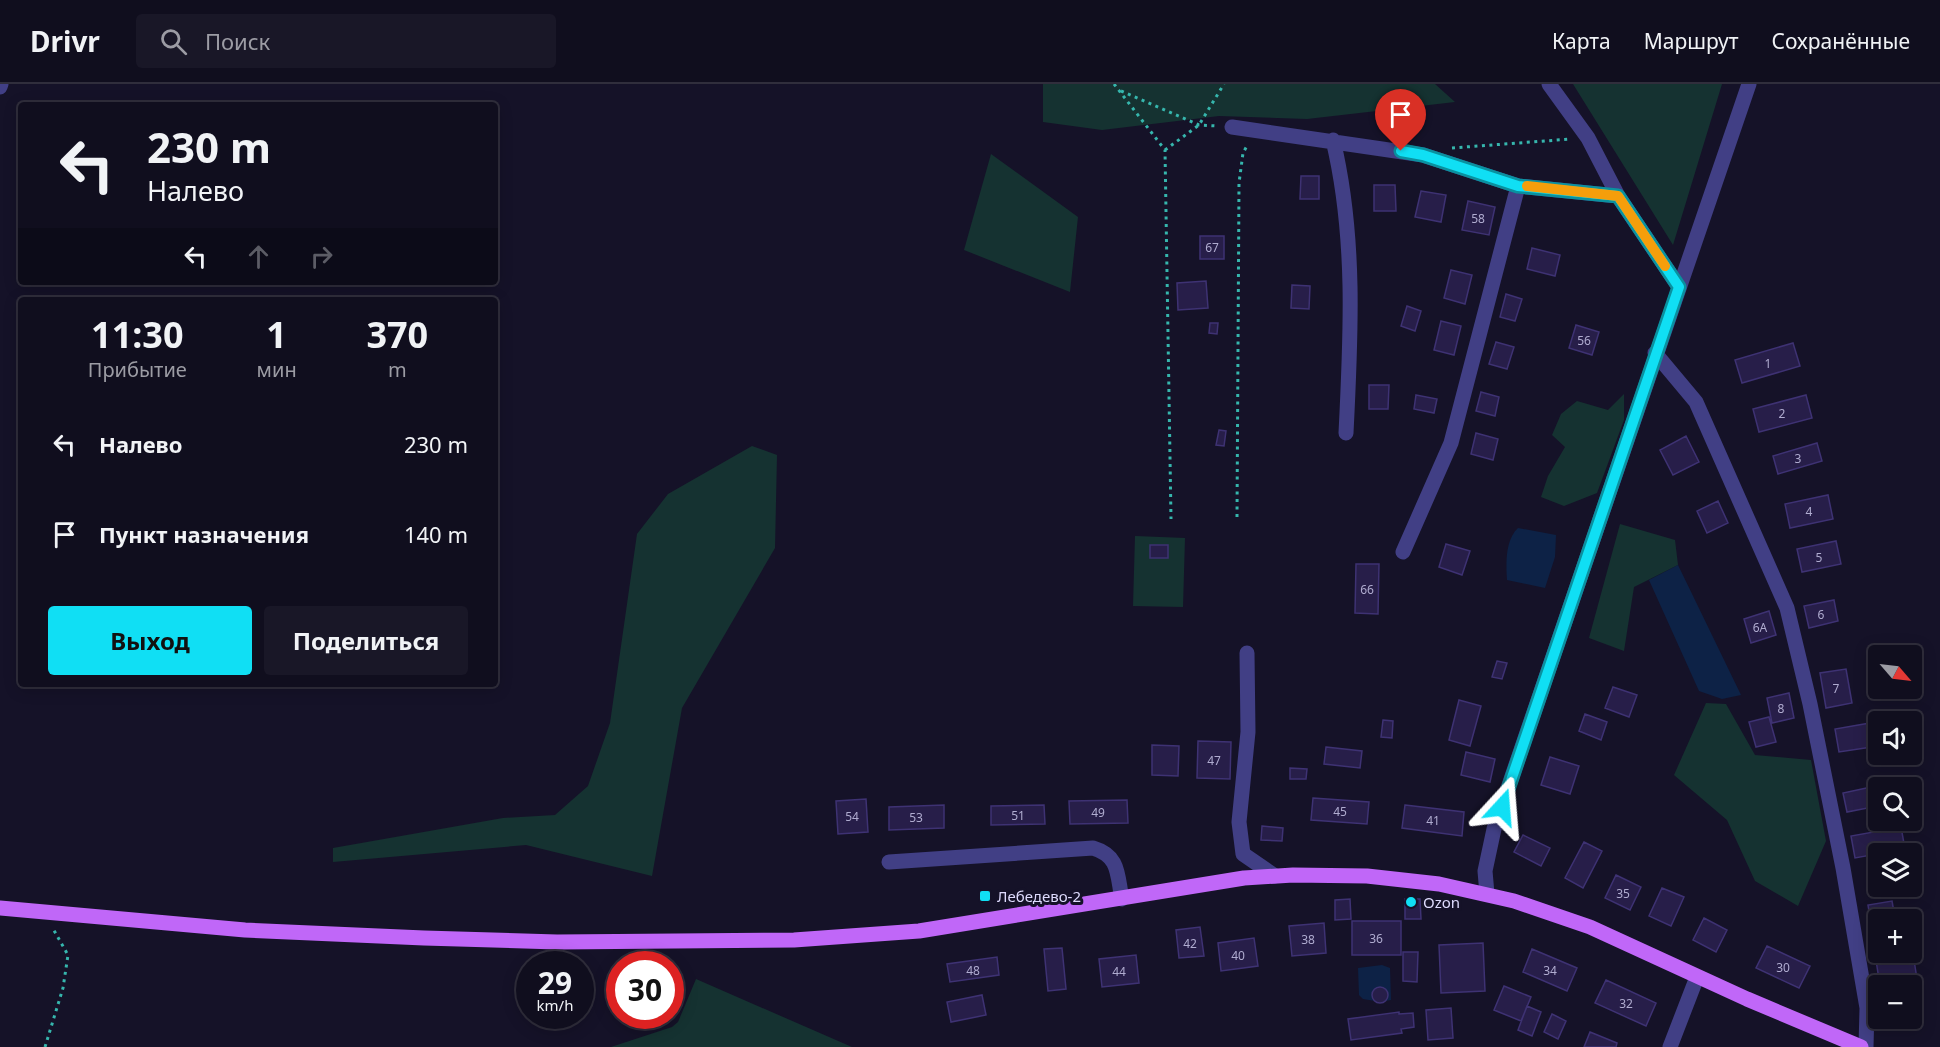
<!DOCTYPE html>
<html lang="ru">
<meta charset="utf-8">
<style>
:root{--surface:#100e1e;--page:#191727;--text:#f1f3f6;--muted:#9c9ca4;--line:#302e3c;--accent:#10dff4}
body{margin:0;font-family:"Noto Sans",sans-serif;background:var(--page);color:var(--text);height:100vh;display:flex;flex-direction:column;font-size:22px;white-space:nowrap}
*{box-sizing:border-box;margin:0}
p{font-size:20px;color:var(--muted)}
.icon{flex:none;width:33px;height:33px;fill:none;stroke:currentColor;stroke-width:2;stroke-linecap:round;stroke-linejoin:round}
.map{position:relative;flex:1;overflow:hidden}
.details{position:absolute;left:18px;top:213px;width:480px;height:390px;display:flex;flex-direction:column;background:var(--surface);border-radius:6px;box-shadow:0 3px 15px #0003,0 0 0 2px var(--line)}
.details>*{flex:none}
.hud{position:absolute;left:18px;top:18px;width:480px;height:183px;border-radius:6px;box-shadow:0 3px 15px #0003,0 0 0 2px var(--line);background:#100e1e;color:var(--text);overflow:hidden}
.needle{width:39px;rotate:118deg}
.controls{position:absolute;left:1868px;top:561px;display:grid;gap:12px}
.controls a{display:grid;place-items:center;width:54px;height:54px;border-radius:6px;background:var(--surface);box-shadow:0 3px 15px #0003,0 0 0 2px var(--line);font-size:30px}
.speed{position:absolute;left:516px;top:867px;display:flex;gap:12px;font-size:30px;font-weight:700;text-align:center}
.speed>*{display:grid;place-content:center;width:78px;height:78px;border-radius:50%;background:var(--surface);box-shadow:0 3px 15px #0003,0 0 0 2px var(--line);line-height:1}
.speed small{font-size:15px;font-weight:400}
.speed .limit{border:9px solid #d22;background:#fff;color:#111}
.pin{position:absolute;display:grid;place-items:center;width:51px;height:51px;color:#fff;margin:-62px -26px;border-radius:50% 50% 50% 0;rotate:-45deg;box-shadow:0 0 6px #0007}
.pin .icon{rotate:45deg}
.me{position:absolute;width:66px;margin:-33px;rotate:19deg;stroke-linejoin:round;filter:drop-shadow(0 0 4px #0008)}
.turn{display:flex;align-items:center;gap:21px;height:126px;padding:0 30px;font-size:27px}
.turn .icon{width:78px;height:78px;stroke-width:2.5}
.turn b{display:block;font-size:42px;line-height:51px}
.lanes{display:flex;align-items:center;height:57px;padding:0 30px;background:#0003;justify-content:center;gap:30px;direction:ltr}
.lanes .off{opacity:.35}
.eta{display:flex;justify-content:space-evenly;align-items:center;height:102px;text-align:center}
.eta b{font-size:36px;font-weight:700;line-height:42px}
.cta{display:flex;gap:12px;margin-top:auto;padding:12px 30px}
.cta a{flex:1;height:69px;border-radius:6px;background:var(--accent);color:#111;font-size:24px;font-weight:700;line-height:69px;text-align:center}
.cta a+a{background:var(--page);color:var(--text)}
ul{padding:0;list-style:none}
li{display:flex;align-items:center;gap:18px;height:90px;padding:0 30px}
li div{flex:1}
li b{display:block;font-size:22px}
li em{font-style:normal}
header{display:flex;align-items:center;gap:36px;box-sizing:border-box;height:84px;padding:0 30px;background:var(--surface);border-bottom:2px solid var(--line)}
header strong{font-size:28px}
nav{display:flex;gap:33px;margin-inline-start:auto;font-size:21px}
.search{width:420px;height:54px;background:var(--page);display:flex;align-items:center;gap:15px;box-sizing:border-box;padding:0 21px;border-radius:6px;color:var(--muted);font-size:22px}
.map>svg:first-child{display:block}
.green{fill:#153231}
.water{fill:#0d2246}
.building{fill:#271e49;stroke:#3e3273;stroke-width:1.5}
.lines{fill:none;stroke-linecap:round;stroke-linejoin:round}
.path{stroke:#36b6ad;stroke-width:3;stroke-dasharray:3 4.5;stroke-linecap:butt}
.minor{stroke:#413f85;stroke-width:15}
.major{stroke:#c067f8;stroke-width:15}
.route-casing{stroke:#0a919f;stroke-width:15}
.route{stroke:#10dff4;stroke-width:10}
.slow{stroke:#f59e0b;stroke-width:10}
.poi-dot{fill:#10dff4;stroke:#151228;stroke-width:2}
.labels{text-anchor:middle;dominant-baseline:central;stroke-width:6;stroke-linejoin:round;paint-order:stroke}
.number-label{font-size:12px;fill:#b0acd0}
.poi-label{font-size:15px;fill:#dedbfd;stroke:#151228;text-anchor:start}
</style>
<header>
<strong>Drivr</strong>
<div class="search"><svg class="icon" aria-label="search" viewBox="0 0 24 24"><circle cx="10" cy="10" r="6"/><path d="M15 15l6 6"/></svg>Поиск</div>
<nav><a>Карта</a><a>Маршрут</a><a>Сохранённые</a></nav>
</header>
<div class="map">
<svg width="1940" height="963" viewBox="0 0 1940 963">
<rect width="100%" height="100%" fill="#151228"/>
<!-- green -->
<path class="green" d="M 1043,0 L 1435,0 L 1455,18 L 1307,35 L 1219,32 L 1102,46 L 1043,38 Z
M 1573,0 L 1722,0 L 1673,161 Z
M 991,70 L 1078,133 L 1070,208 L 964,166 Z
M 1624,310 L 1624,336 L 1597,409 L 1564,422 L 1541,413 L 1548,392 L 1565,363 L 1552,351 L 1561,330 L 1577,317 L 1608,326 Z
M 752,362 L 777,371 L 775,464 L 682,624 L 652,792 L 526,761 L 333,778 L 333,764 L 503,734 L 555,731 L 588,702 L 610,639 L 637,450 L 668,410 Z
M 1620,440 L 1675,456 L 1678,481 L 1634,503 L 1624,567 L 1589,554 Z
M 1135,452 L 1185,454 L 1183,523 L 1133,522 Z
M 1706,619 L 1726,620 L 1755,671 L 1811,676 L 1826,757 L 1798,822 L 1755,797 L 1727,736 L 1674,691 Z
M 696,895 L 852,963 L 611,963 L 672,943 L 678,938 Z"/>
<!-- water -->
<path class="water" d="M 1518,444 L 1556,451 L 1555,473 L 1545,504 L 1507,496 C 1506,480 1505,456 1518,444 Z
M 1678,481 L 1741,611 L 1722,615 L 1699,607 L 1649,496 Z
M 1382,881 L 1390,884 L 1391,916 L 1385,917 L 1387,907 L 1381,903 L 1373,906 L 1375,917 L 1363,915 L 1359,911 L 1358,884 Z"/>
<!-- building -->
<path class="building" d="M 1301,92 L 1319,92 L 1319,115 L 1300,115 Z
M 1374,101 L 1395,101 L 1396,127 L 1374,127 Z
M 1421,107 L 1446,111 L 1441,138 L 1415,133 Z
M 1468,117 L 1495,123 L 1489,151 L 1462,146 Z
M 1200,152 L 1224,152 L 1224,175 L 1200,175 Z
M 1532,164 L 1560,171 L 1555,192 L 1527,185 Z
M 1451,186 L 1472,191 L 1465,220 L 1444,214 Z
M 1206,197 L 1208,224 L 1178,226 L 1177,199 Z
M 1292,201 L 1310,202 L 1309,225 L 1291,224 Z
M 1506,210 L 1522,215 L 1515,237 L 1500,233 Z
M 1407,222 L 1421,227 L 1415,247 L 1401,242 Z
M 1441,237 L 1461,242 L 1454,271 L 1434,266 Z
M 1210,239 L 1218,239 L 1217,250 L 1209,249 Z
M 1576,241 L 1599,248 L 1592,271 L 1569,264 Z
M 1496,258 L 1514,263 L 1507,285 L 1489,280 Z
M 1793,259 L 1800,282 L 1742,299 L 1735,276 Z
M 1369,301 L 1389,301 L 1388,325 L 1369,325 Z
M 1481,308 L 1499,313 L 1495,332 L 1476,327 Z
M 1416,311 L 1437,315 L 1434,329 L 1414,325 Z
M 1806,311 L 1812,334 L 1759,348 L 1753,325 Z
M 1219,346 L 1226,347 L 1224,362 L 1216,361 Z
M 1476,349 L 1498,355 L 1493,376 L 1471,370 Z
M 1686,352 L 1699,378 L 1673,391 L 1660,366 Z
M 1817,359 L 1822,377 L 1778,390 L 1773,372 Z
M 1828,411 L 1833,435 L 1790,444 L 1785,420 Z
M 1718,417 L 1728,439 L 1707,449 L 1697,427 Z
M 1836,457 L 1841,480 L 1802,488 L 1797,465 Z
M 1446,460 L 1470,467 L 1462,491 L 1439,483 Z
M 1150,461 L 1168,461 L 1168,474 L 1150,474 Z
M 1356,480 L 1379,480 L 1378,530 L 1355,529 Z
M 1834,516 L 1838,537 L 1809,544 L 1804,522 Z
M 1769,527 L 1776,551 L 1751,559 L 1744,535 Z
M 1497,577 L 1507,579 L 1502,595 L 1492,593 Z
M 1846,585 L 1852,619 L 1826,624 L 1820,589 Z
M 1613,603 L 1637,611 L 1629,633 L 1605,624 Z
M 1789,609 L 1794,634 L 1772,639 L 1767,614 Z
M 1459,616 L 1481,622 L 1470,662 L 1449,656 Z
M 1585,630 L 1607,638 L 1601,656 L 1579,647 Z
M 1769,633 L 1776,658 L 1756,663 L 1749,638 Z
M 1383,636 L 1393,637 L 1392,654 L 1381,653 Z
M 1876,638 L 1878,662 L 1839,668 L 1835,645 Z
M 1198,657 L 1231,658 L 1230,695 L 1197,694 Z
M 1152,661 L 1179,662 L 1178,692 L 1152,691 Z
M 1326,663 L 1362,667 L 1360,684 L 1324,680 Z
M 1466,668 L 1495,675 L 1490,698 L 1461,691 Z
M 1550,673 L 1579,682 L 1570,710 L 1541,701 Z
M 1290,684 L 1307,685 L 1306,695 L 1290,695 Z
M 1876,702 L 1878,722 L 1847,728 L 1843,709 Z
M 1313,714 L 1369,718 L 1367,740 L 1311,736 Z
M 866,715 L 868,748 L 838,750 L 836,717 Z
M 1127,716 L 1128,739 L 1070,740 L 1069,717 Z
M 944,721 L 944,744 L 889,746 L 889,723 Z
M 1044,721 L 1045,740 L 991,741 L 991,722 Z
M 1405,721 L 1464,728 L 1462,752 L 1402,744 Z
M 1262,742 L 1283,744 L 1282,757 L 1261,756 Z
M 1901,743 L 1905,765 L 1855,774 L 1851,752 Z
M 1523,751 L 1550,764 L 1541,782 L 1514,768 Z
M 1584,758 L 1602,767 L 1583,804 L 1565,794 Z
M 1616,791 L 1641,803 L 1630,826 L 1605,814 Z
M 1662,804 L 1684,813 L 1671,842 L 1649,832 Z
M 1350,815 L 1351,835 L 1335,836 L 1335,816 Z
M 1405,815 L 1420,815 L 1421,835 L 1405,835 Z
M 1892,817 L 1895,834 L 1871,839 L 1868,821 Z
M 1704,834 L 1727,846 L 1716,868 L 1693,856 Z
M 1352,837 L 1401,837 L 1401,871 L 1352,871 Z
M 1324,839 L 1326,869 L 1292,872 L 1289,842 Z
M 1200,843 L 1204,872 L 1179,874 L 1176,846 Z
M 1878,843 L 1878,868 L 1901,870 L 1874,875 L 1868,845 Z
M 1254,854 L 1258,882 L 1221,887 L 1218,859 Z
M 1483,859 L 1485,907 L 1441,909 L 1439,861 Z
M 1767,862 L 1810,882 L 1799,904 L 1756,884 Z
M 1062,864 L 1066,905 L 1048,907 L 1044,865 Z
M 1532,865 L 1577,884 L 1567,907 L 1523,888 Z
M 1403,868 L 1418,868 L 1417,898 L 1403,897 Z
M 1913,870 L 1918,901 L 1880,902 L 1876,876 Z
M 1136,871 L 1139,899 L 1102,903 L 1099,875 Z
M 997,873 L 999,891 L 950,898 L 947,880 Z
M 1606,896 L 1656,919 L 1646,942 L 1595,919 Z
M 1504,902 L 1531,913 L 1521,937 L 1494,926 Z
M1372 911a8 8 0 1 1 16 0a8 8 0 1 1-16 0Z
M 982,911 L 986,931 L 951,938 L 947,918 Z
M 1527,922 L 1541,928 L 1532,952 L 1518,946 Z
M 1451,924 L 1453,954 L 1428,956 L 1426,926 Z
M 1399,928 L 1399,930 L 1413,929 L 1414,943 L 1401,945 L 1402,949 L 1351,956 L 1348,935 Z
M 1552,930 L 1566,937 L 1558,955 L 1544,948 Z
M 1590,948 L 1617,959 L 1616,963 L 1584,963 Z"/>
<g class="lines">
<!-- path -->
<path class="path" d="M 1114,0 L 1165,66 L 1171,435
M 1121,7 L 1199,41 L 1218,42
M 1452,64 L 1571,55
M 1165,66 L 1199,41 L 1224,0
M 1237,433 L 1239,99 L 1243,69 L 1248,60
M 45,963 L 63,904 L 68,871 L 52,843"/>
<!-- minor -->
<path class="minor" d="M 1549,0 L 1588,54 L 1618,112 L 1679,203
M 0,3 L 1,0
M 1232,43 L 1423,71 L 1518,102 L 1618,112
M 1333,56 C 1356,152 1351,251 1346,349
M 1655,269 L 1696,318 L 1787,524 L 1810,620 L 1843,784 L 1867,924 L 1866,963
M 1403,468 L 1451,359 L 1518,102
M 1247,569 L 1248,648 L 1239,738 L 1243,770 L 1275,792
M 889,778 L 1093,764 C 1120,772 1117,791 1122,815
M 1487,810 L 1485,787 L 1494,745 L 1749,0
M 1670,963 L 1697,893"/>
<!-- major -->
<path class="major" d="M 0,824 L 245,846 L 424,854 L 557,858 L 794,856 L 919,847 L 1244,794 L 1293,791 L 1367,792 L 1439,800 L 1514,817 L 1590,843 L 1747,915 L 1861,963"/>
</g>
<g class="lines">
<!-- route casing -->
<g class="route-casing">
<path id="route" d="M 1401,67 L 1423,71 L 1518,102 L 1618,112 L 1679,203 L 1502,723"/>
</g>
<!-- route -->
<use href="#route" class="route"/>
<!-- slow -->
<path class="slow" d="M 1527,102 L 1618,112 L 1665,182"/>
</g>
<!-- markers -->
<g class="poi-dot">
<rect x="979" y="806" width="12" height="12" rx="3"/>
<circle cx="1411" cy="818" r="6"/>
</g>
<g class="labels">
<!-- number labels -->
<g class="number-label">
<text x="1478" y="134">58</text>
<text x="1212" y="163">67</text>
<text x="1584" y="256">56</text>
<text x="1768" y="279">1</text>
<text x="1782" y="329">2</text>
<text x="1798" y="374">3</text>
<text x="1809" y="427">4</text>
<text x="1819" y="473">5</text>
<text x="1367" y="505">66</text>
<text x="1821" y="530">6</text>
<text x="1760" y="543">6А</text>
<text x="1836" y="604">7</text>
<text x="1781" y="624">8</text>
<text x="1214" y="676">47</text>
<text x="1340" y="727">45</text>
<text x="1098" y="728">49</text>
<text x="1018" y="731">51</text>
<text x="852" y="732">54</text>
<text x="916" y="733">53</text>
<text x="1433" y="736">41</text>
<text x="1623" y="809">35</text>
<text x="1376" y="854">36</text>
<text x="1308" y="855">38</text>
<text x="1190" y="859">42</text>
<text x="1238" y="871">40</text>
<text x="1783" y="883">30</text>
<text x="973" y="886">48</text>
<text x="1550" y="886">34</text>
<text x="1119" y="887">44</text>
<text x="1626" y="919">32</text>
</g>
<!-- poi labels -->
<g class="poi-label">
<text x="997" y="812">Лебедево-2</text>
<text x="1423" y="818">Ozon</text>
</g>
</g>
</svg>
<div class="controls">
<a><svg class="needle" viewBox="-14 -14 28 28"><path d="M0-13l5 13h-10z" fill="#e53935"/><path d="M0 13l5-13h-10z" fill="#9c9ca4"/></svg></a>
<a><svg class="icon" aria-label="sound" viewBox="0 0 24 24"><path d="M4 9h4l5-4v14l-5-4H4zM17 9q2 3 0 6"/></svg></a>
<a><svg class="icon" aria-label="search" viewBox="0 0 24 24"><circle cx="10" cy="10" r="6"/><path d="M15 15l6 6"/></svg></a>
<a><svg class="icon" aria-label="layers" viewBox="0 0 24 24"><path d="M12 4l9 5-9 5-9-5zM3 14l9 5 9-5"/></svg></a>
<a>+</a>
<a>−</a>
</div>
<div class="speed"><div>29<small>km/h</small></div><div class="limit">30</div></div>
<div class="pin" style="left:1401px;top:67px;background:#d93025"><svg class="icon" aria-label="arrive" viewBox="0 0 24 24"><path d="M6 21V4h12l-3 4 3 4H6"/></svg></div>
<svg class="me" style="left:1502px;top:723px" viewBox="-20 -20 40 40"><path d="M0-17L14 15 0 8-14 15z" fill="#10dff4" stroke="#fff" stroke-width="4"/></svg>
<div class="hud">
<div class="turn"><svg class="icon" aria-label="left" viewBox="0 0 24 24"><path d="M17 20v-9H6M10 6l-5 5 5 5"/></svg><div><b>230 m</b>Налево</div></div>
<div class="lanes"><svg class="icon" aria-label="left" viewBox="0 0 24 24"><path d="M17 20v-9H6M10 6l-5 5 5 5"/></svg><svg class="icon off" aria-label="ahead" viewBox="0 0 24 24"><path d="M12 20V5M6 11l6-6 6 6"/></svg><svg class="icon off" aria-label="right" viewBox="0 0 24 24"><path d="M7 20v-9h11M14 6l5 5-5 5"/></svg></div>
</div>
<section class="details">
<div class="eta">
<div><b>11:30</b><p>Прибытие</p></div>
<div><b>1</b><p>мин</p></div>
<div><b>370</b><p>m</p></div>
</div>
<ul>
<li><svg class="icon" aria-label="left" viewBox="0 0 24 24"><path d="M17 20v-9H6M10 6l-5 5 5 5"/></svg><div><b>Налево</b></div><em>230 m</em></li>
<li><svg class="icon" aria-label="arrive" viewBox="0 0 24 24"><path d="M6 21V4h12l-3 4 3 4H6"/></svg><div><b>Пункт назначения</b></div><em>140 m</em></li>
</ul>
<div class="cta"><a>Выход</a><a>Поделиться</a></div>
</section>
</div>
